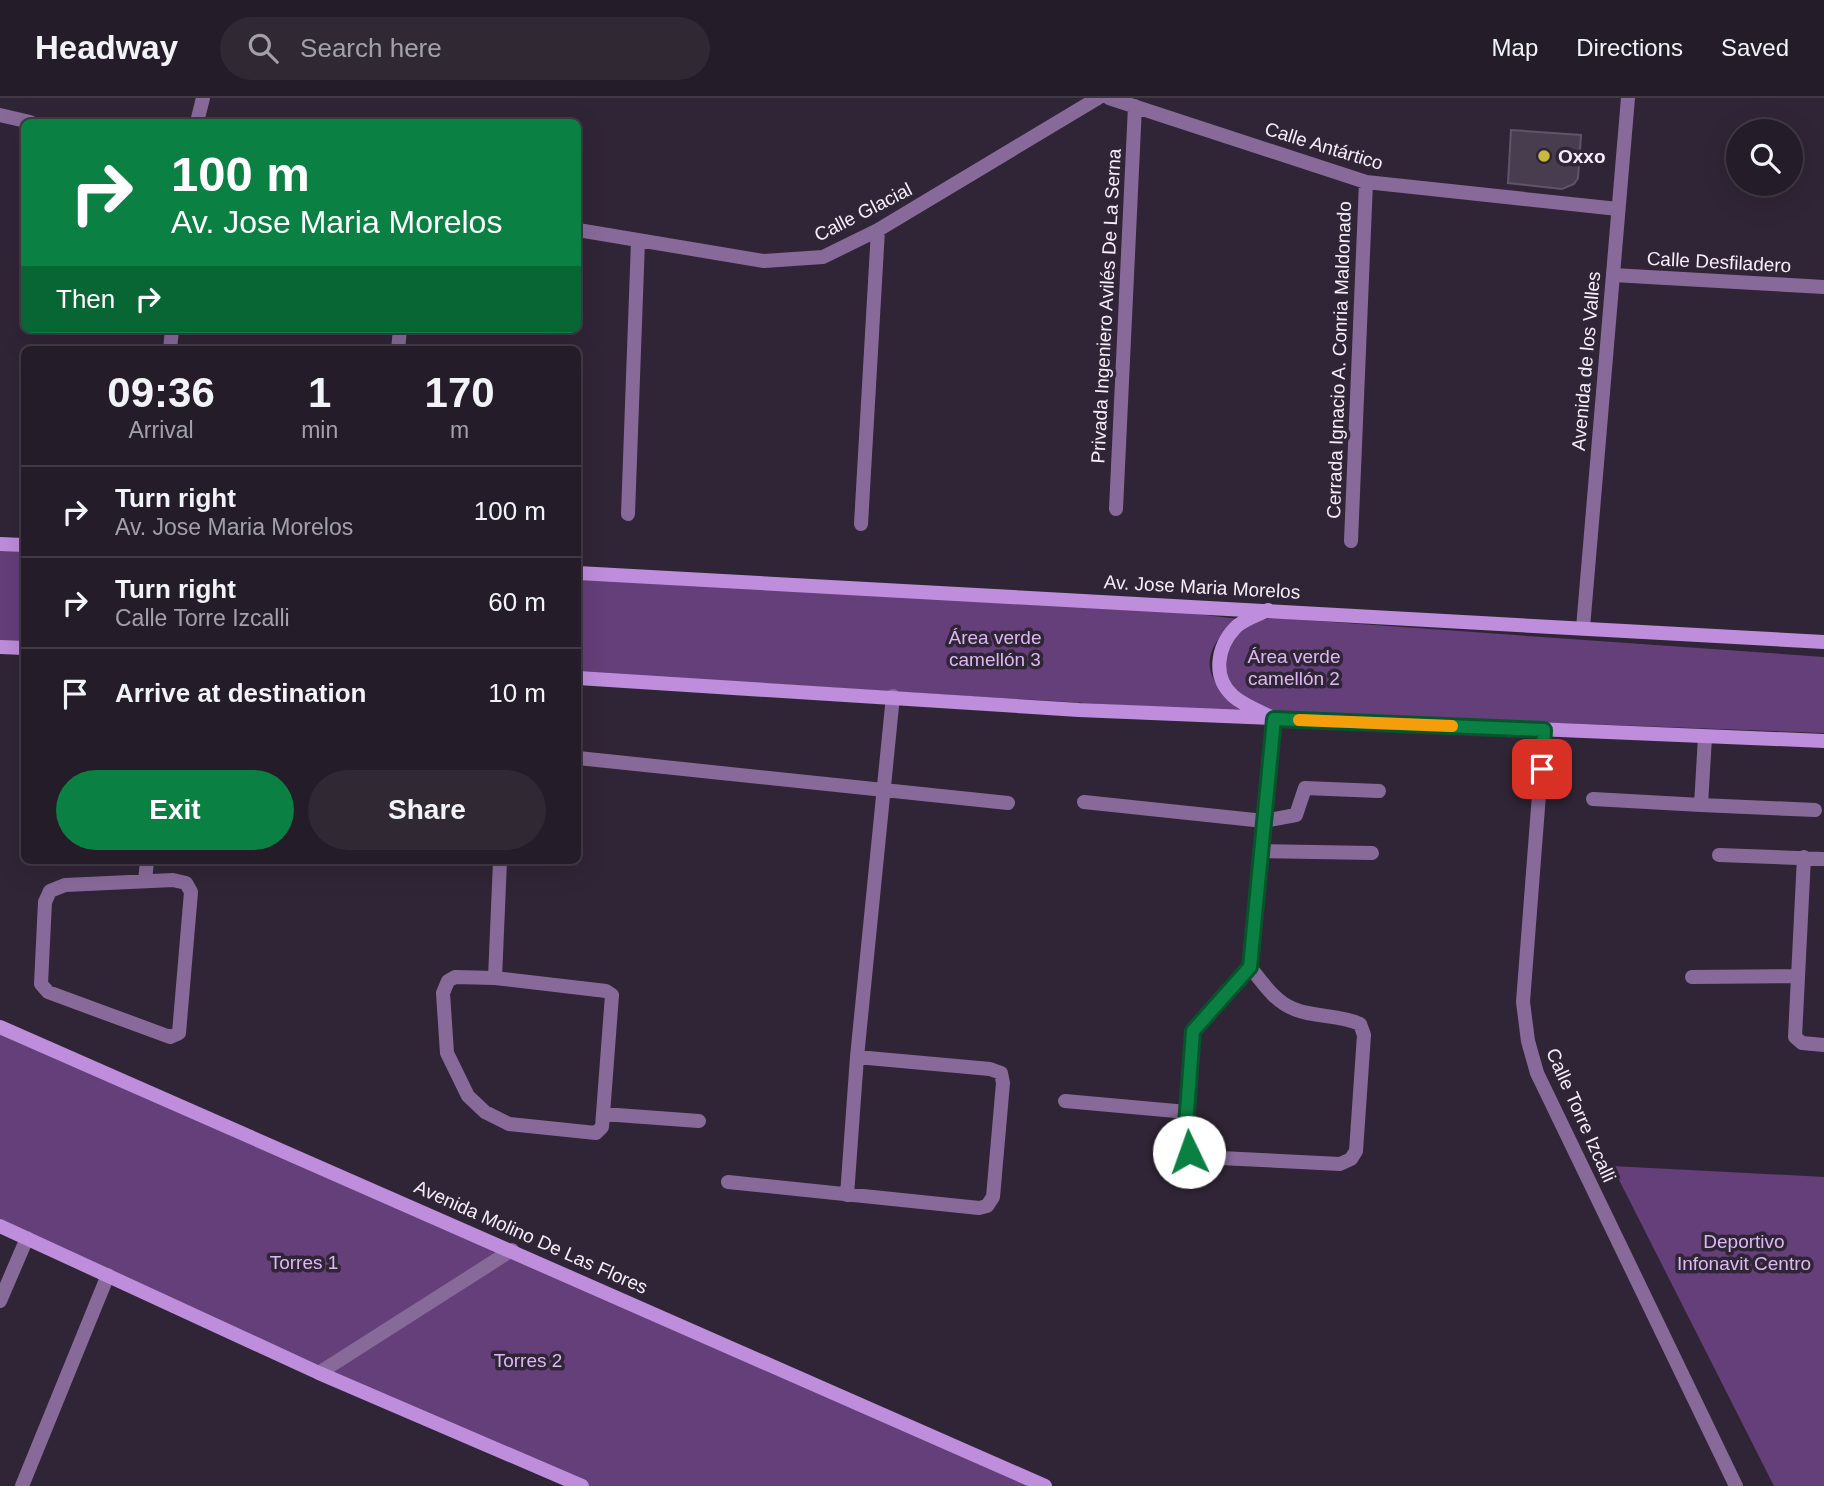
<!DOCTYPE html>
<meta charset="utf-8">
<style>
:root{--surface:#241c28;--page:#302934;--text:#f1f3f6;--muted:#a3a1a8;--line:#413a45;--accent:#0b8043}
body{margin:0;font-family:Helvetica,sans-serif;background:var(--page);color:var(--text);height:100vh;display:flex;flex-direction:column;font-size:26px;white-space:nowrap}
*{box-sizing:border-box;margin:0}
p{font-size:23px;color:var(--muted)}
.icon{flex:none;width:38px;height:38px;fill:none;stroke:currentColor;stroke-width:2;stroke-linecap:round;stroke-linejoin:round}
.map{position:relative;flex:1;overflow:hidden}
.details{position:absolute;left:21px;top:248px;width:560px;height:518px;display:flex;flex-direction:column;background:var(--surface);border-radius:10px;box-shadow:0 7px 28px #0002,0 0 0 2px var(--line)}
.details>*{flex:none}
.hud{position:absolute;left:21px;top:21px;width:560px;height:214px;border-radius:10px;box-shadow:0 7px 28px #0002,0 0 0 2px var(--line);background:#0b8043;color:#fff;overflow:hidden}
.fabs{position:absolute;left:1726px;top:21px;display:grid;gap:14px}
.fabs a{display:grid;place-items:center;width:77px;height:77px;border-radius:50%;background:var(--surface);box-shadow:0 7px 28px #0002,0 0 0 2px var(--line);font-size:35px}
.pin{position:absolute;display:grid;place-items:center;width:60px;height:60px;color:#fff;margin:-30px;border-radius:14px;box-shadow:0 4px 10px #0006}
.me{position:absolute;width:77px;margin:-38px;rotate:357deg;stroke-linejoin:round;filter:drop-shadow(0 0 5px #0008)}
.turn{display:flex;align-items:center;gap:24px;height:147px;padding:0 35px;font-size:32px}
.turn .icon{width:91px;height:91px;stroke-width:2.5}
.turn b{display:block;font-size:49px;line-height:60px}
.then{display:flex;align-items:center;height:66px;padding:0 35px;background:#0003;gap:14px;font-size:26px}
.eta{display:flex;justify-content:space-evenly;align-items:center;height:119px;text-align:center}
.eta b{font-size:42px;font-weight:700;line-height:49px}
.primary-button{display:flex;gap:14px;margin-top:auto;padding:14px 35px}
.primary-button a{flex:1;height:80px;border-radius:42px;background:var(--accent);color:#fff;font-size:28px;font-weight:700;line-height:80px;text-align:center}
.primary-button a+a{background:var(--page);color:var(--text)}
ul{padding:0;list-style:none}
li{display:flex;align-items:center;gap:21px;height:91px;padding:0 35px;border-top:2px solid var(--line)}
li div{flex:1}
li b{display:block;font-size:26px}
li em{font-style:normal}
header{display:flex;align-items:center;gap:42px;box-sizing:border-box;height:98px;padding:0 35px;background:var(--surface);border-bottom:2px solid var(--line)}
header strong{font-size:33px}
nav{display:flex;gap:38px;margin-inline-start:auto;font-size:24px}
.search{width:490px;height:63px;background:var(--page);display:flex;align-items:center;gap:18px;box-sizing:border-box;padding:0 24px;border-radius:38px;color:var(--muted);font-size:26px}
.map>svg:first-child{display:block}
.green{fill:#643f79}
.building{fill:#483d4f;stroke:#605468;stroke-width:2}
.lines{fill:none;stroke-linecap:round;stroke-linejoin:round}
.minor{stroke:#886a9a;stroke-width:14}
.tertiary{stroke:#886a9a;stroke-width:14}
.secondary{stroke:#be8ddb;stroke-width:14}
.route-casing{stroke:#07532c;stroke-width:18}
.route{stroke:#0b8043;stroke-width:12}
.slow{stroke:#f59e0b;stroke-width:12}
.poi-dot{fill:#caba3a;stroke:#302536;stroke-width:2.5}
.labels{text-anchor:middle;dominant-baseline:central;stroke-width:7;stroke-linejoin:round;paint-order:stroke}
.street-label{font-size:19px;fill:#f5eef9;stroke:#302536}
.poi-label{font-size:19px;font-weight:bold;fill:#f5eef9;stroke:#302536;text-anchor:start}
.park-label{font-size:19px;fill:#dcb8f2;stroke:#302536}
</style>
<header>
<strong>Headway</strong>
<div class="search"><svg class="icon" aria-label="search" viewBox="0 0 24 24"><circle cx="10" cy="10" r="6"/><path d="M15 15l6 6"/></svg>Search here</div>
<nav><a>Map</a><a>Directions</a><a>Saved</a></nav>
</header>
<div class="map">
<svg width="1824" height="1388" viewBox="0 0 1824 1388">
<rect width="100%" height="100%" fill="#302536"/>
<!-- green -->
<path class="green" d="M 0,450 L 24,451 L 24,546 L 0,544 Z
M 578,480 L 1165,512 L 1238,521 C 1193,558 1205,586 1249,615 L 578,574 Z
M 1275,520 L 1824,559 L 1824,635 L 1266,614 L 1220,581 L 1220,558 L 1245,524 Z
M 0,930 L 508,1151 L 319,1274 L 0,1126 Z
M 1612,1068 L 1824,1079 L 1824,1388 L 1774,1388 Z
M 512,1156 L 1037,1388 L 590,1388 L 327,1274 Z"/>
<!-- building -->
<path class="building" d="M 1511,32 L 1581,37 L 1578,80 L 1574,86 L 1562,91 L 1508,85 Z"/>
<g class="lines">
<!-- minor -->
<path class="minor" d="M 1109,0 L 1366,84 L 1618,111
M 0,17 L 30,24
M 197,24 L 203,0
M 578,132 L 764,163 L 823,159 L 878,132 L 1098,0
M 1613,177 L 1824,189
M 170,252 L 172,231
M 398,252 L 400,231
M 1116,411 L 1135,8
M 628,416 L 638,143
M 861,426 L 878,132
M 1351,443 L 1366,84
M 1705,639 L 1701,707 L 1815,712
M 578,660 L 1008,705
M 1593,701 L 1701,707
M 1084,704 L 1264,723 L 1296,717 L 1305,690 L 1379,693
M 1261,753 L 1372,755
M 1719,757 L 1824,761
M 1804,759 L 1795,939 L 1802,945 L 1824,947
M 173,782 L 186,785 L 191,794 L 179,935 L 170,939 L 48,894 L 41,886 L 45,804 L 50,793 L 65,787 Z
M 145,783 L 147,763
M 1250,869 C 1262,884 1275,904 1294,911 C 1315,920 1339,916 1360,926 L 1364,937 L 1356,1053 L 1351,1061 L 1340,1066 L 1200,1059 L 1189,1053 L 1185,1040 L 1193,933 L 1250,869 L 1274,621
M 455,879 L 495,880 L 606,893 L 612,897 L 602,1029 L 596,1035 L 509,1026 L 485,1014 L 468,998 L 447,955 L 443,895 L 448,883 Z
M 1692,879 L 1798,878
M 495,880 L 500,763
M 1065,1003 L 1187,1014
M 603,1016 L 699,1023
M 728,1084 L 979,1110 L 987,1108 L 993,1099 L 1003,985 L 1001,975 L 990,971 L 857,959
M 847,1097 L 857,959 L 893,598
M 0,1203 L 27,1140
M 319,1275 L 512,1152
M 22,1388 L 108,1177"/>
<!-- tertiary -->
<path class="tertiary" d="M 1583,530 L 1628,0
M 1544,632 L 1523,904 L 1528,943 L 1537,975 L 1736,1388"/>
<!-- secondary -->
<path class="secondary" d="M 0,446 L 24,447
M 578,475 L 1824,544
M 1268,512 C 1258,517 1242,522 1235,530 C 1217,549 1212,579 1233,598 C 1243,607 1259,613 1271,619
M 0,549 L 24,550
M 578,580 L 1079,612 L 1824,643
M 0,929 L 1045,1388
M 0,1128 L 319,1275 L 582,1388"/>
</g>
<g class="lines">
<!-- route casing -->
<g class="route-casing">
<path id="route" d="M 1189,1054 L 1185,1040 L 1193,933 L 1250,869 L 1274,621 L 1544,632 L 1542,671"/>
</g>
<!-- route -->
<use href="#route" class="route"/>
<!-- slow -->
<path class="slow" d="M 1299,622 L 1452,628"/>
</g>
<!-- markers -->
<circle class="poi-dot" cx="1544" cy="58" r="7"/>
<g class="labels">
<!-- street labels -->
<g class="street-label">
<text transform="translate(1324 48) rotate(17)">Calle Antártico</text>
<text transform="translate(863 114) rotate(-27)">Calle Glacial</text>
<text transform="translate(1719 164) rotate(3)">Calle Desfiladero</text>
<text transform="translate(1106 208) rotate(-87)">Privada Ingeniero Avilés De La Serna</text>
<text transform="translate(1339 262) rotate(-88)">Cerrada Ignacio A. Conria Maldonado</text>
<text transform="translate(1586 263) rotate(-85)">Avenida de los Valles</text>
<text transform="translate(1202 489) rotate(3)">Av. Jose Maria Morelos</text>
<text transform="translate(1581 1017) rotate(66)">Calle Torre Izcalli</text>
<text transform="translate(531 1139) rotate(24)">Avenida Molino De Las Flores</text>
</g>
<!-- poi labels -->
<g class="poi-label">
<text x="1558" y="58">Oxxo</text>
</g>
<!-- park labels -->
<g class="park-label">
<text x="995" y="539">Área verde<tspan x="995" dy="22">camellón 3</tspan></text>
<text x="1294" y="558">Área verde<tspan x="1294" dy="22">camellón 2</tspan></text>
<text x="1744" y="1143">Deportivo<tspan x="1744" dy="22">Infonavit Centro</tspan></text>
<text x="304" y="1164">Torres 1</text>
<text x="528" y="1262">Torres 2</text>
</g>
</g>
</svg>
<div class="fabs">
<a><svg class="icon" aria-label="search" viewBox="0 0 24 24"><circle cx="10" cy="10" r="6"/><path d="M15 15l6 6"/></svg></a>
</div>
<div class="pin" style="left:1542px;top:671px;background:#d93025"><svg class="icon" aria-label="arrive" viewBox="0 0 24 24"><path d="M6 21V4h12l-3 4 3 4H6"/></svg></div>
<svg class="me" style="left:1189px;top:1054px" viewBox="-20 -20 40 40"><circle r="19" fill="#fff"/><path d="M0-13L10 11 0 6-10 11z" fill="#0b8043"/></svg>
<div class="hud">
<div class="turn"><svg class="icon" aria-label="right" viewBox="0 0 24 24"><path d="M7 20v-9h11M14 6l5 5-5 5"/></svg><div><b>100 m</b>Av. Jose Maria Morelos</div></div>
<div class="then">Then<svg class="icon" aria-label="right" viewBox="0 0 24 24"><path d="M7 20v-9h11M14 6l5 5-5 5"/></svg></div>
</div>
<section class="details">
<div class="eta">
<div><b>09:36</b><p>Arrival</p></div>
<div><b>1</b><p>min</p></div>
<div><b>170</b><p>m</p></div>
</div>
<ul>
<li><svg class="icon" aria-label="right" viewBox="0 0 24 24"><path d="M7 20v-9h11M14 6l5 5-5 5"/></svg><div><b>Turn right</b><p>Av. Jose Maria Morelos</p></div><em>100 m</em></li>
<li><svg class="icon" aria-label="right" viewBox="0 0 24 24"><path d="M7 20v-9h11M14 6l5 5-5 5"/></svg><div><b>Turn right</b><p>Calle Torre Izcalli</p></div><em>60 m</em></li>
<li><svg class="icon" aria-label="arrive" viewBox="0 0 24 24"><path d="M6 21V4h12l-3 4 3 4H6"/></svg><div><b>Arrive at destination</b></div><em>10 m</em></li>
</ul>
<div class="primary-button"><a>Exit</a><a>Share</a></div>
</section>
</div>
